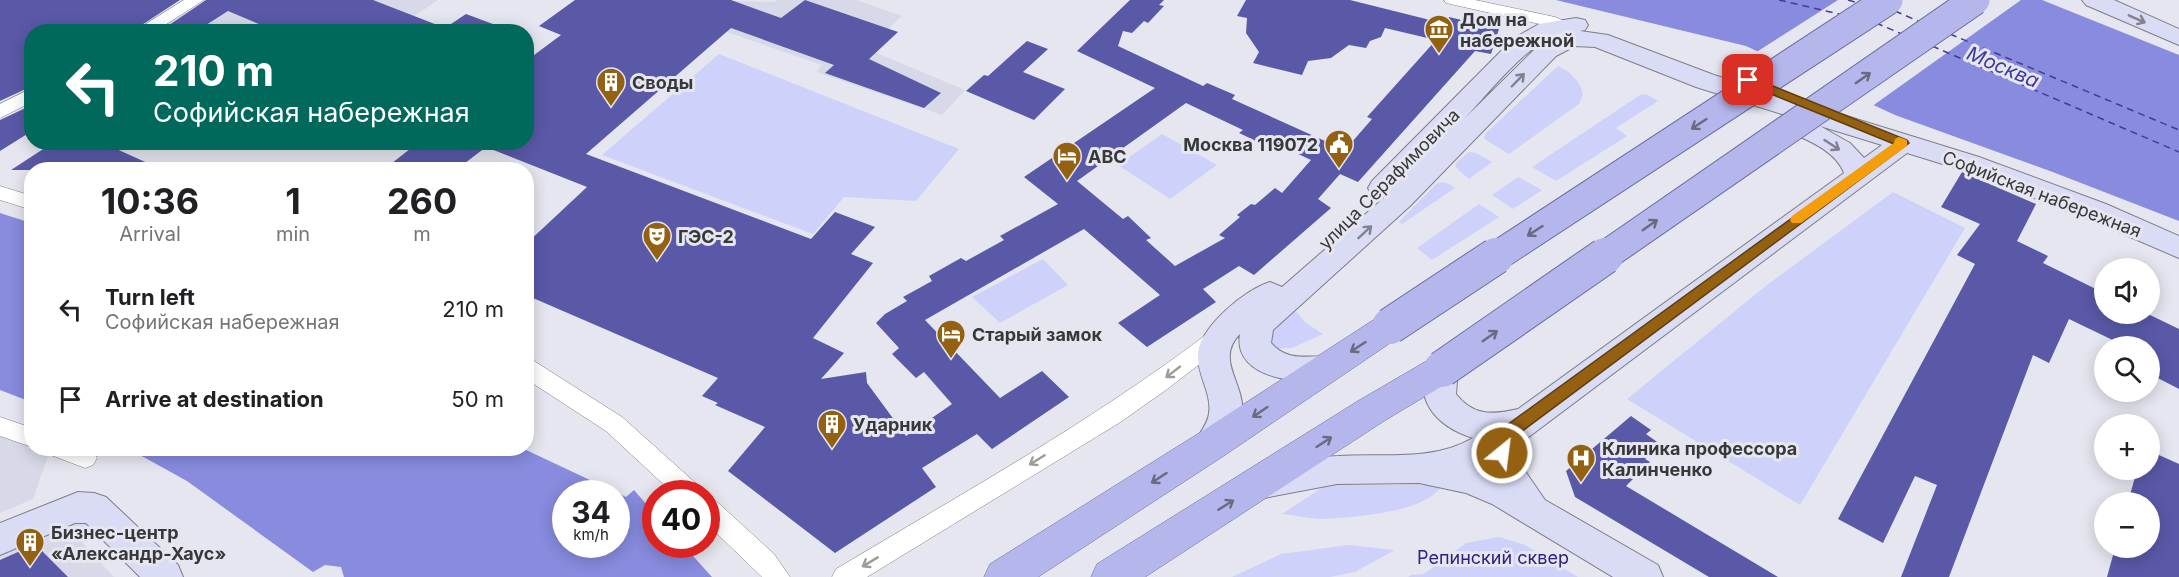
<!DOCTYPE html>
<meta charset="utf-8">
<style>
:root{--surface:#fff;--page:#f6f6f6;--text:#202124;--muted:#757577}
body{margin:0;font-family:Inter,sans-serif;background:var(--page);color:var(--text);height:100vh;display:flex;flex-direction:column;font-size:22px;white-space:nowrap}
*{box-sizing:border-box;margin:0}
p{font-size:20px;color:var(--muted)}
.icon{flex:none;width:33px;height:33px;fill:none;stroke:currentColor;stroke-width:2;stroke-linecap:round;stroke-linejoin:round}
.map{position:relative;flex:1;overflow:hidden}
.drawer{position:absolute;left:24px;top:162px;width:510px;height:294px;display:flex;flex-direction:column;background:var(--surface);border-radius:24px;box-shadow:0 3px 15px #0003}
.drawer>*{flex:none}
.top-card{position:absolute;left:24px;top:24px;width:510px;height:126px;border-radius:24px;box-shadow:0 3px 15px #0003;background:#00695c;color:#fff;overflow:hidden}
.controls{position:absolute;left:2094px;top:258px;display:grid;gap:12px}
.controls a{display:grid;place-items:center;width:66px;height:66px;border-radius:50%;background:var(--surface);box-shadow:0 3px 15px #0003;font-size:30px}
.speed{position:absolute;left:552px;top:480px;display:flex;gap:12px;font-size:30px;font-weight:700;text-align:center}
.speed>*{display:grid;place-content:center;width:78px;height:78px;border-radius:50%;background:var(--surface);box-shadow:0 3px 15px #0003;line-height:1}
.speed small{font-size:15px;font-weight:400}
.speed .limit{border:9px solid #d22;background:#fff;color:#111}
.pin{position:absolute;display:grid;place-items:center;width:51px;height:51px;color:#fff;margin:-26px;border-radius:12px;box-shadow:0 3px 9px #0006}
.me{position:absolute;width:66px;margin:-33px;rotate:29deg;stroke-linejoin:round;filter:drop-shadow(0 0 4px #0008)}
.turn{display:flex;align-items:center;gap:21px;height:126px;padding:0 30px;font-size:27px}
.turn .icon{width:78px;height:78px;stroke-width:2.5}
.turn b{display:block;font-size:42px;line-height:51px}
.eta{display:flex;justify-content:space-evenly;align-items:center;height:102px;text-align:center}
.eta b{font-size:36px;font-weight:700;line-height:42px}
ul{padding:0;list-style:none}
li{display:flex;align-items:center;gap:18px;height:90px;padding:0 30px}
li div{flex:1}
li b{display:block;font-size:22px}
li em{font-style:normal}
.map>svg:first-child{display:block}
.built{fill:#d7d9e9}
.green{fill:#ced2fa}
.water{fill:#888bde;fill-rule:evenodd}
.pier{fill:#e5e6ef}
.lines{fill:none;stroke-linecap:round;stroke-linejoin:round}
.ferry{stroke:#423b9c;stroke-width:1.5;stroke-dasharray:7 5;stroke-linecap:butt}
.building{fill:#5959a8;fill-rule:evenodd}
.street-casing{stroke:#7d7e86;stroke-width:1}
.secondary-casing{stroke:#7d7e86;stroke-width:2}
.primary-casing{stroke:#696ba4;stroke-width:1}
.street{fill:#fff;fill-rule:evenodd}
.secondary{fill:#dadbf5;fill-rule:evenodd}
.primary{fill:#b5b6eb;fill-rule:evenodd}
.primary-bridge-far1-casing{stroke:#696ba4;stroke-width:31;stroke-linecap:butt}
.primary-bridge-casing{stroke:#696ba4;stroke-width:38;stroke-linecap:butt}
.primary-bridge-far1{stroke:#b5b6eb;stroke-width:29}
.primary-bridge{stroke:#b5b6eb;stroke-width:36}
.oneway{stroke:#81818f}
.oneway2{stroke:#6a6a81}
.oneway3{stroke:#9c9c9d}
.route{fill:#946113;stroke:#603f0c;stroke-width:1.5}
.slow{fill:#f59e0b}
.labels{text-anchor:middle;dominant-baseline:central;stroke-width:6;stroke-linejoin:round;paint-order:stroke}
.poi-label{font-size:18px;font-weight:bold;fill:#38383b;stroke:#e5e6ef;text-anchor:start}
.street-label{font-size:18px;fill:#38383b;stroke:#e5e6ef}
.park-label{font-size:18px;fill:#2e2081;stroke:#e5e6ef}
.water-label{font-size:20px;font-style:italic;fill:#423b9c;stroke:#e5e6ef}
</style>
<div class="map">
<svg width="2179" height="577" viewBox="0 0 2179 577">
<rect width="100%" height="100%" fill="#e5e6ef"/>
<!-- built -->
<path class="built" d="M 208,0 L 438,0 L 392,31 L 153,32 Z
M 697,0 L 775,2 L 777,0 L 856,0 L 902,16 L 867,49 L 965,90 L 942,115 L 816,72 L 822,65 L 678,15 Z
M 0,434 L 31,446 L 32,448 L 49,453 L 33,499 L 0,513 Z
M 82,521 L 89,527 L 80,540 L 114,577 L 0,577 L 0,550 L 54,525 Z"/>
<!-- green -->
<path class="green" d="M 719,54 L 959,149 L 916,201 L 844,197 L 813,234 L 602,155 Z
M 1558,66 C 1571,72 1580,81 1583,94 L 1579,104 L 1509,154 L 1486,140 L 1484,138 L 1486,133 Z
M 1646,94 L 1658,101 L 1616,128 L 1627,136 L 1556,181 L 1532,167 L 1640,95 Z
M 1162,134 L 1217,165 L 1170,199 L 1118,165 Z
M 1469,152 L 1476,153 L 1492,162 L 1469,179 L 1455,167 L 1457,162 Z
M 1518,177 L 1542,190 L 1513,209 L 1492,195 Z
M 1441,182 L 1447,183 L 1455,188 L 1402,224 L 1399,222 L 1436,184 Z
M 1893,192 L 1965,228 L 1800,505 L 1627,399 L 1767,285 Z
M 1479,204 L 1499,217 L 1432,260 L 1417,248 Z
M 1043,259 L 1068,285 L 1000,323 L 972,297 Z
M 1295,310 L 1306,323 L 1323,334 L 1292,348 L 1275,349 L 1269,341 L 1270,330 Z
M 1326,485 L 1440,485 L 1441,487 C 1423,513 1354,517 1323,519 C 1310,519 1295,515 1282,514 Z
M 1499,537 L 1525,545 L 1578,577 L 1408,577 L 1411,575 L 1424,574 L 1466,543 Z
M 1348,545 L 1395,550 L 1355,572 L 1330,577 L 1232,577 L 1281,554 Z"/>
<!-- water -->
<path class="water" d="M 1556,0 L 2042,0 L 2179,55 L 2179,221 L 2050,171 L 1895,115 L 1746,46 Z
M 0,213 L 31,223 L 31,402 L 0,390 Z
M 129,449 L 524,449 L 626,497 L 634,490 L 655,514 L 656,544 L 683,545 L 712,577 L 344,577 L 341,567 L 325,565 L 313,572 L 187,481 ZM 566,494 L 616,494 L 616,544 L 566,544 Z"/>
<!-- pier -->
<path class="pier" d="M 1838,0 L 2021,0 L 1871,107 L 1755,53 Z"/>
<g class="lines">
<!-- ferry -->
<path class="ferry" d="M 1779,0 L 1839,14
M 1848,0 L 1858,3
M 1895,11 L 1918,21
M 1876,23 L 1902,34
M 1950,34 L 2179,130
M 1932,46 L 2179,152"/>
</g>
<!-- building -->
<path class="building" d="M 0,0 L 180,0 L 131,32 L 32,32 L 32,86 L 0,101 Z
M 206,0 L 373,0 L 445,28 L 466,14 L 509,30 L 278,32 L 228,11 L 195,32 L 159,32 Z
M 575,0 L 731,0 L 781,18 L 805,0 L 898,32 L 869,59 L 941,93 L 924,108 L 825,73 L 834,65 L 731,28 L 586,154 L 811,239 L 835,212 L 875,227 L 851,254 L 873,263 L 813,338 L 844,353 L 821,379 L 866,372 L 867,383 L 906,436 L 952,404 L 924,372 L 916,378 L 892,354 L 899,348 L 876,323 L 885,314 L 907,301 L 903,297 L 932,281 L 929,276 L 961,258 L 966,261 L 1004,240 L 1000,236 L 1058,204 L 1024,177 L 1155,88 L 1077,51 L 1130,0 L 1164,0 L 1159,5 L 1164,6 L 1148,23 L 1144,21 L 1132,33 L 1123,31 L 1118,46 L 1203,86 L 1207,83 L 1235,95 L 1232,99 L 1345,150 L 1372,119 L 1367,117 L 1436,40 L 1385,28 L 1381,37 L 1370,41 L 1366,48 L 1349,45 L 1331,58 L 1308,61 L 1302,75 L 1253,63 L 1259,52 L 1246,33 L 1247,18 L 1237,16 L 1246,0 L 1350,0 L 1446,24 L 1449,17 L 1499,29 L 1491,54 L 1475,51 L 1358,182 L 1340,174 L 1318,199 L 1331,208 L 1254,275 L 1239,266 L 1203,289 L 1216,302 L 1147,347 L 1118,323 L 1160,295 L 1084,229 L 925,320 L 1000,398 L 1042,371 L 1069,397 L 992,449 L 977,434 L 922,468 L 936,487 L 835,553 L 728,471 L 765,427 L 715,405 L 718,403 L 702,396 L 718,378 L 526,295 L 526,244 L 587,187 L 486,147 L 456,170 L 383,170 L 419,142 L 526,142 L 526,61 L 561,35 L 539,26 ZM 1186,103 L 1243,130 L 1239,133 L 1269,147 L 1275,143 L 1311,160 L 1282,193 L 1275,188 L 1255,205 L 1251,204 L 1237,215 L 1240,217 L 1219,235 L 1225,238 L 1175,266 L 1146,240 L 1151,238 L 1128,216 L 1123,219 L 1077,181 Z
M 1027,41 L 1048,49 L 1023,72 L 1065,89 L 1034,120 L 966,91 L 984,75 L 988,76 Z
M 32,105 L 32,131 L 0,151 L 0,120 Z
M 54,142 L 101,142 L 163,170 L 11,170 Z
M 1962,172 L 2036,204 L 2017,241 L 2048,256 L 2043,263 L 2104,293 L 2104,314 L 2148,314 L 2179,329 L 2179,389 L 2150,374 L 2150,346 L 2125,346 L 2069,319 L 2049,363 L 2033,355 L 1949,577 L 1901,577 L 1937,485 L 1915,476 L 1883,543 L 1838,519 L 1975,264 L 1957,255 L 1980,224 L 1941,207 Z
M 1631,416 L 1651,430 L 1646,434 L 1660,444 L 1645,459 L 1650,462 L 1626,486 L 1778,577 L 1709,577 L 1575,497 L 1566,471 Z
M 2150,451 L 2179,464 L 2179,577 L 2107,577 L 2115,548 L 2150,548 L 2150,502 L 2128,502 L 2137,470 L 2150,470 Z
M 27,548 L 41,550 L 68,577 L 0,577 L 0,560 Z"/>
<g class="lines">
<!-- street casing -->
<g class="street-casing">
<path id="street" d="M 184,0 L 204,0 L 154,32 L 133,32 Z
M 1444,0 L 1475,0 L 1555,17 L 1564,21 L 1582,38 L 1579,42 C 1565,45 1556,30 1544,25 L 1446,3 Z
M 32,88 L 32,102 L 0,118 L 0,104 Z
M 0,186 L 32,196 L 32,210 L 0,200 Z
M 1219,329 L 1227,331 L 1230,337 L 1227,343 L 1166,390 L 1119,423 L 867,577 L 832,577 L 836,569 C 963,493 1093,421 1211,331 Z
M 526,358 L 534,361 L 622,417 L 700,487 L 703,494 L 674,494 L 606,431 L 526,379 Z
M 0,417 L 32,428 L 32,447 L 0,436 Z
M 48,448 L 87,448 L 93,451 L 97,458 L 93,465 L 85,468 L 51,455 Z
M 706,497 L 715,500 L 774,554 L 790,577 L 762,577 L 706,523 Z"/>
</g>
<!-- secondary casing -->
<g class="secondary-casing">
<path id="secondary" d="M 2082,0 L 2114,0 L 2179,29 L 2179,45 L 2086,5 Z
M 1576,18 L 1585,20 L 1588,25 L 1585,30 L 1580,31 L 1608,35 L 1714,75 L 1979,157 L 2106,204 L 2179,236 L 2179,258 L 2086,218 L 1959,169 L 1907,153 L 1522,442 L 1521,455 L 1525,471 L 1545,500 L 1658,565 L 1663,577 L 1613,577 L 1492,504 L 1466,493 L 1419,483 L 1337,484 L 1264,498 L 1252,493 L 1247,483 L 1252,473 C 1279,463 1309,457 1338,456 C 1384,453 1431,462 1473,438 C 1437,427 1410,399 1431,360 L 1442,356 L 1453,360 L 1458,369 L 1456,394 C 1473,416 1492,415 1518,409 L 1844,173 C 1835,149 1804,139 1783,129 L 1779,123 L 1783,117 L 1788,116 L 1696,87 L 1595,47 L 1575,46 L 1556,56 L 1410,206 L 1273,330 L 1271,343 C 1292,366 1312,351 1337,359 L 1342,368 L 1337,377 C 1306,387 1232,380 1240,334 C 1214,360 1246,384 1242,414 C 1240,429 1229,444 1221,456 L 1209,460 L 1197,456 L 1192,446 C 1197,436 1208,425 1209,413 C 1212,393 1197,375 1198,355 C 1199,327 1246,289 1270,282 L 1282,287 L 1385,197 L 1372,195 L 1368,188 L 1372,181 L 1514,38 L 1539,24 ZM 1564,33 L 1538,46 L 1465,118 C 1488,94 1531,38 1564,33 ZM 1820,126 L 1882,145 L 1864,158 L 1850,143 ZM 1488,463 L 1491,473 L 1478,467 Z
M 78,492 L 94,493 L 106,497 L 178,565 L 183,577 L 140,577 L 86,523 L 75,523 L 0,555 L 0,523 Z"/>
</g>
<!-- primary casing -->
<g class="primary-casing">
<path id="primary" d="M 1390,313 L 1402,317 L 1407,326 L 1402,335 L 1222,457 L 1038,577 L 984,577 L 990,564 L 1196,435 L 1378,317 Z
M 1442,355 L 1454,359 L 1459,369 L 1454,379 L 1384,421 L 1145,577 L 1091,577 L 1097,564 L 1358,401 L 1430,359 Z"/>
</g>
<!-- street -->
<use href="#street" class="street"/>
<!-- secondary -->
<use href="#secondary" class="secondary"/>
<!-- primary -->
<use href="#primary" class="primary"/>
<!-- primary-bridge-far1 casing -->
<g class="primary-bridge-far1-casing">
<path id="primary-bridge-far1" d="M 1494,258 L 1888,0
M 1602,258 L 1975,0"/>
</g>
<!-- primary-bridge casing -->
<g class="primary-bridge-casing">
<path id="primary-bridge" d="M 1390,326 L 1496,256
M 1442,369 L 1605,256"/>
</g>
<!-- primary-bridge-far1 -->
<use href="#primary-bridge-far1" class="primary-bridge-far1"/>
<!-- primary-bridge -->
<use href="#primary-bridge" class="primary-bridge"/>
</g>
<!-- one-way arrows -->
<defs><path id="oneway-shaft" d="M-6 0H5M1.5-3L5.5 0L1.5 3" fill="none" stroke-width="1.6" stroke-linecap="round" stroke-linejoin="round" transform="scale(1.5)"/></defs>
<g class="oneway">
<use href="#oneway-shaft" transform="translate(2137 19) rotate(24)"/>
<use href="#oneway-shaft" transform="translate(1518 80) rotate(-46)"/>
<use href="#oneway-shaft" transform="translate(1832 145) rotate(33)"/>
<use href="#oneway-shaft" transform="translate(1365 232) rotate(-43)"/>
</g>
<g class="oneway2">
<use href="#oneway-shaft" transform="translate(1863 78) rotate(-35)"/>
<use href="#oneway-shaft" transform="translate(1699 124) rotate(147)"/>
<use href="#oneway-shaft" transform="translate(1650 225) rotate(-35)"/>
<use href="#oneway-shaft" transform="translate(1535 231) rotate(147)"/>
<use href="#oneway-shaft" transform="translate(1490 336) rotate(-35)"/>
<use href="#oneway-shaft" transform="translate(1358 347) rotate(147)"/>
<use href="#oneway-shaft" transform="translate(1260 412) rotate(146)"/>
<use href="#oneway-shaft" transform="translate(1324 442) rotate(-33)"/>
<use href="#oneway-shaft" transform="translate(1159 478) rotate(147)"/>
<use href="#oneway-shaft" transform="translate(1226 505) rotate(-32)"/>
</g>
<g class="oneway3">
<use href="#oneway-shaft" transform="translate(1173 372) rotate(142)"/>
<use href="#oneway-shaft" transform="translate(1037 460) rotate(148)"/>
<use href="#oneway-shaft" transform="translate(870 562) rotate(149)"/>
</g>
<!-- route -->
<path class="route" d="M 1748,76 L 1907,140 L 1909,143 L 1513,438 L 1507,457 L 1502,459 L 1497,457 L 1494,453 L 1500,430 L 1894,144 L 1744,83 L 1742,80 Z"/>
<!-- slow -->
<path class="slow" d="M 1899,137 L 1907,140 L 1907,146 L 1801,223 L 1792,223 L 1790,220 L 1792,216 L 1894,143 L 1895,139 Z"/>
<!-- icons -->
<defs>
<g id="museum-pin" transform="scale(1.5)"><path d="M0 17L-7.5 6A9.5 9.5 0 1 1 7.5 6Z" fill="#946113" stroke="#e5e6ef"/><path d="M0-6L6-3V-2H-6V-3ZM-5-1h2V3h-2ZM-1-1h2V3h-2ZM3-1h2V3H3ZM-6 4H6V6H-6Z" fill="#fff"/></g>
<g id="building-pin" transform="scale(1.5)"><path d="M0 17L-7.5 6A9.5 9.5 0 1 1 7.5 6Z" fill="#946113" stroke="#e5e6ef"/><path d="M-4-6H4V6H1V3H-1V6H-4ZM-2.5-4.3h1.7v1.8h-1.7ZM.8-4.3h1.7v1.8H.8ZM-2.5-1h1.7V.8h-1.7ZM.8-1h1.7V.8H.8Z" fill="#fff"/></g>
<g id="civic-pin" transform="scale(1.5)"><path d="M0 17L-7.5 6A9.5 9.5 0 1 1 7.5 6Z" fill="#946113" stroke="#e5e6ef"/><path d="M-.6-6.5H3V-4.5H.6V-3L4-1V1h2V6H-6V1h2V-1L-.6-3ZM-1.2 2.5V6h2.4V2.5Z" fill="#fff"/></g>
<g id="hotel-pin" transform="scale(1.5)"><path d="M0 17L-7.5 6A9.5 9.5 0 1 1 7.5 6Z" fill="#946113" stroke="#e5e6ef"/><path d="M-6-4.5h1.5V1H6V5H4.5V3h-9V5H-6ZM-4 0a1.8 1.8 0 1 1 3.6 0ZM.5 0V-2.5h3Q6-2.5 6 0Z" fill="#fff"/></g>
<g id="theatre-pin" transform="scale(1.5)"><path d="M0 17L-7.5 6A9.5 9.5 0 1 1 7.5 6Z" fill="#946113" stroke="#e5e6ef"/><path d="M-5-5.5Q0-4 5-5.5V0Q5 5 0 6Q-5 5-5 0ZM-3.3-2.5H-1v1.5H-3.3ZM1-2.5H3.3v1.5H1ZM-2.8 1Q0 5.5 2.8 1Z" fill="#fff"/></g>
<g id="hospital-pin" transform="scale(1.5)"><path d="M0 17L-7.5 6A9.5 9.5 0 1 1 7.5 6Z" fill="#946113" stroke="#e5e6ef"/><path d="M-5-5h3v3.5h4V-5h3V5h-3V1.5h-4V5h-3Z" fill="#fff"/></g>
</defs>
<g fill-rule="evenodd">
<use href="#museum-pin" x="1439" y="29"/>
<use href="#building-pin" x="611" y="82"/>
<use href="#civic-pin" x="1339" y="144"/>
<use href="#hotel-pin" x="1067" y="156"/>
<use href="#theatre-pin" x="657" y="236"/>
<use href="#hotel-pin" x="951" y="334"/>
<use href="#building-pin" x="832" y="424"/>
<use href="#hospital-pin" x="1581" y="458"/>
<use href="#building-pin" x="30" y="542"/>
</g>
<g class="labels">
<!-- poi labels -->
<g class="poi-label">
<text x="1460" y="19">Дом на<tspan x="1460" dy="21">набережной</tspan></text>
<text x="632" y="82">Своды</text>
<text x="1318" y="144" text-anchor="end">Москва 119072</text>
<text x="1088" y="156">ABC</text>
<text x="678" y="236">ГЭС-2</text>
<text x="972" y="334">Старый замок</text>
<text x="853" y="424">Ударник</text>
<text x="1602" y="448">Клиника профессора<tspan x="1602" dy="21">Калинченко</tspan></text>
<text x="51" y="532">Бизнес-центр<tspan x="51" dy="21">«Александр-Хаус»</tspan></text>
</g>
<!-- street labels -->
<g class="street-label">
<text transform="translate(1389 179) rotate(-45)">улица Серафимовича</text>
<text transform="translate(2042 194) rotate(21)">Софийская набережная</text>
</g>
<!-- park labels -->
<g class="park-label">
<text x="1493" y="557">Репинский сквер</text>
</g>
<!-- water labels -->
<g class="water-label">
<text transform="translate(2003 67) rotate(23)">Москва</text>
</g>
</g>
</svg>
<div class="controls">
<a><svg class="icon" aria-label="sound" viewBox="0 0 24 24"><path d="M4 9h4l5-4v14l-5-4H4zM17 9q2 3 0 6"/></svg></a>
<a><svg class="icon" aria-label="search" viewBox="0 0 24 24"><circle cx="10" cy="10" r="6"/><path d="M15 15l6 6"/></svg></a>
<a>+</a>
<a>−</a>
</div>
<div class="speed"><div>34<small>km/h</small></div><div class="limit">40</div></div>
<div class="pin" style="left:1748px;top:80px;background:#d93025"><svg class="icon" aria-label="arrive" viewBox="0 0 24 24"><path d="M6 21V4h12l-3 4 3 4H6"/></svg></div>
<svg class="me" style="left:1502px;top:453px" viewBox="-20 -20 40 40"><circle r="17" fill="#946113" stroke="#fff" stroke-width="3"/><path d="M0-11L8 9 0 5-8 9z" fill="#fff"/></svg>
<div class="top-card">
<div class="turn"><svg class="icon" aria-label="left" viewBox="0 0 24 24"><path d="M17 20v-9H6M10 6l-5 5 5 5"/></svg><div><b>210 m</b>Софийская набережная</div></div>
</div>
<section class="drawer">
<div class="eta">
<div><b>10:36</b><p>Arrival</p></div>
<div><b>1</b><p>min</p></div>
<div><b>260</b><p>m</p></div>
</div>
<ul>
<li><svg class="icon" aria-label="left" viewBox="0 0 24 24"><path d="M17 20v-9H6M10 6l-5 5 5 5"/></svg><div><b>Turn left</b><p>Софийская набережная</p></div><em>210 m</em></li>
<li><svg class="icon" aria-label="arrive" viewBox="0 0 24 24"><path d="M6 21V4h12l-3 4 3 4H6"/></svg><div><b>Arrive at destination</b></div><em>50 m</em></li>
</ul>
</section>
</div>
